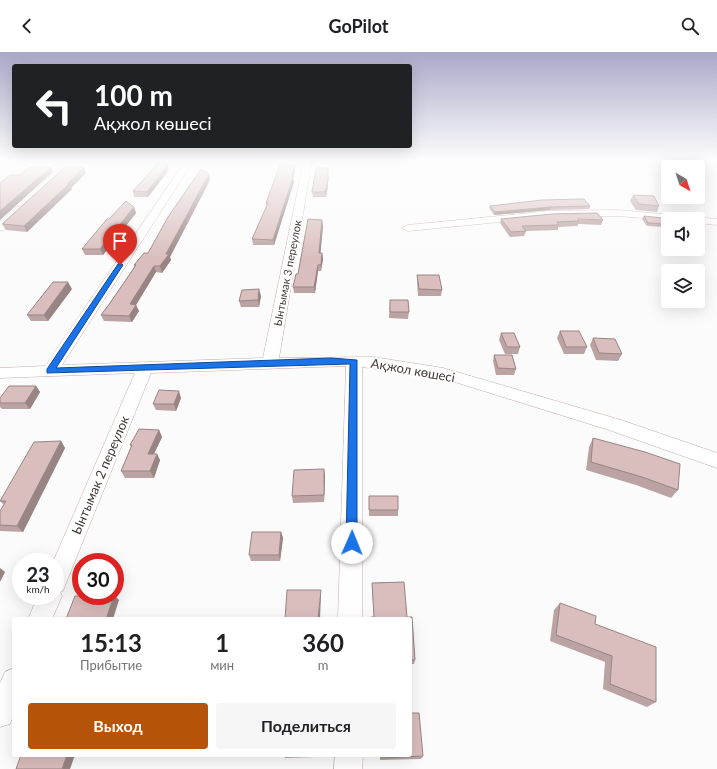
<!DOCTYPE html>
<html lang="ru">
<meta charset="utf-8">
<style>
:root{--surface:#fff;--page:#f6f6f6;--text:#202124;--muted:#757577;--accent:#b45309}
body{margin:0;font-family:Lato,sans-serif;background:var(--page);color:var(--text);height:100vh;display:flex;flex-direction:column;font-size:15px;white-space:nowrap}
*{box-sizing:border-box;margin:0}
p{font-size:13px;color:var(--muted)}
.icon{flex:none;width:22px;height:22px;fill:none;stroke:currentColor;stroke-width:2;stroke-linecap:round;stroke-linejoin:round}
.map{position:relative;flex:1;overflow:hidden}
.details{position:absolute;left:12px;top:565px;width:400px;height:140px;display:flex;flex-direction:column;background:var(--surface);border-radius:4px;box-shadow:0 4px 16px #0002}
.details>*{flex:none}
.banner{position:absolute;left:12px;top:12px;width:400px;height:84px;border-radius:4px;box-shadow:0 4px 16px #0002;background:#202124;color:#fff;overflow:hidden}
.needle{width:26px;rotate:141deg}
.controls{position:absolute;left:661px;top:108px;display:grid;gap:8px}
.controls a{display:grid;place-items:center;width:44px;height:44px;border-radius:4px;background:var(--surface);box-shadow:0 4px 16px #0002;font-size:20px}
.speed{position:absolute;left:12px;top:501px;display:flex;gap:8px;font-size:20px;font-weight:700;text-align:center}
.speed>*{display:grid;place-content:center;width:52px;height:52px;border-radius:50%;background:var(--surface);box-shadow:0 4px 16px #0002;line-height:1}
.speed small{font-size:10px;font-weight:400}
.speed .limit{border:6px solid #d22;background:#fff;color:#111}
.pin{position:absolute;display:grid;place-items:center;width:34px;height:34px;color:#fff;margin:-41px -17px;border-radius:50% 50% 50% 0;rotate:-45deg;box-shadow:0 0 4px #0007}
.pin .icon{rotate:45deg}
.me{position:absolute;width:44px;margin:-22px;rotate:1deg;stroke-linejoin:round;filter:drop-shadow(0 0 3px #0008)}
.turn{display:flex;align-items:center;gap:14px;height:84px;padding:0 16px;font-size:18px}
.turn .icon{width:52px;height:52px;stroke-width:2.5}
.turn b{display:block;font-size:28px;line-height:34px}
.eta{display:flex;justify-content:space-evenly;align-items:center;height:68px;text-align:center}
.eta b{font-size:24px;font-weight:700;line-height:28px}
.primary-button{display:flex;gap:8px;margin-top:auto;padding:8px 16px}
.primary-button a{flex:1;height:46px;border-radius:4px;background:var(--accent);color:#fff;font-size:16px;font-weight:700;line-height:46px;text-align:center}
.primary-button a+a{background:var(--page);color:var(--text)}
header{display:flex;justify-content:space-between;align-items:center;height:52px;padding:0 16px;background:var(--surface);font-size:18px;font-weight:700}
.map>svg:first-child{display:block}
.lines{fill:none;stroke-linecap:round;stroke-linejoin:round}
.minor-casing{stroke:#c6aaa9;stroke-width:1}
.minor{fill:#fff;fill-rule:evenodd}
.wall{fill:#bba3a3}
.shaded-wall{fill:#998484}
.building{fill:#dabdbd;stroke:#998484}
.route{fill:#1a73e8;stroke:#114b97}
.labels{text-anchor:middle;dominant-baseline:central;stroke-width:4;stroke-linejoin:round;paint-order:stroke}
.far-street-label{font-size:11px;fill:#423737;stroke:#fff}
.street-label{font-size:13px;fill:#423737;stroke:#fff}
</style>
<header><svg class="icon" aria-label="back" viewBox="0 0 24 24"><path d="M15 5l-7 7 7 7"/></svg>GoPilot<svg class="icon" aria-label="search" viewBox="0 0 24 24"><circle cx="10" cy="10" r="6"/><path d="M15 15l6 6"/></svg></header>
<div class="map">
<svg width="717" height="717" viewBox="0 0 717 717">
<rect width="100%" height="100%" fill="#fbfbfb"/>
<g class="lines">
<!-- minor casing -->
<g class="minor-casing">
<path id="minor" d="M 69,108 L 78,108 L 51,133 L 45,133 L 43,131 L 45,129 Z
M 186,108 L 194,108 L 62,313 L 263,306 L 304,108 L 312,108 L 279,306 L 373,305 L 443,316 L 621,368 L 717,401 L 717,416 L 609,378 L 442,326 L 362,315 L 362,567 L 338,567 L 346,314 L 151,321 L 66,531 L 63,539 L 60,540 L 62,544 L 52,567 L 28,567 L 38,544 L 55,544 L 55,510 L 53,510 L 135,321 L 0,326 L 0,316 L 45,314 Z
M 20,154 L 24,155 L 25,157 L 24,159 L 4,178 L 0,179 L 0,170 L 16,155 Z
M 618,158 L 717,167 L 717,173 L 698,171 L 698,167 L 668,168 L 618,164 L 550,165 L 408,179 L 402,176 L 408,173 L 550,159 Z
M 14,616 L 14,661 L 10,672 L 0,675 L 0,631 L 5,620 Z
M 335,703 L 363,703 L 362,717 L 334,717 Z"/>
</g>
<!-- minor -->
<use href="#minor" class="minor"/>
</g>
<!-- wall -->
<path class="wall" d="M 295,113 L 295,118 L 293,126 L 294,130 L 274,193 L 253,193 L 252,187 L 267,154 L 266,151 Z
M 169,118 L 148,145 L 134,145 L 133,139 Z
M 86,121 L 71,136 L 72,137 L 27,180 L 6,178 L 2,172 Z
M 210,128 L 170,205 L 171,208 L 162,221 L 156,220 L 136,253 L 139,259 L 132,270 L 104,269 L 101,263 L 110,251 L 135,215 L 134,213 L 148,201 Z
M 328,134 L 326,145 L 313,145 L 312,140 Z
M 633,143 L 659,154 L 657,160 L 636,158 L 630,149 Z
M 490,154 L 590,154 L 589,157 L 550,158 L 494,163 L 489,156 Z
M 134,155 L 136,161 L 103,203 L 85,203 L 82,197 Z
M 644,164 L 665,172 L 664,175 L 647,174 L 642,167 Z
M 501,167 L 603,168 L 601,173 L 578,172 L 578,174 L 558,175 L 558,178 L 526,179 L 524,184 L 510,185 L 500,171 Z
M 323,174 L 320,201 L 322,201 L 323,207 L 321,219 L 318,219 L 315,241 L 294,241 L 293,235 L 298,222 Z
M 417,223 L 442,238 L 441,244 L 418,244 L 417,230 Z
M 72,237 L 48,269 L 31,269 L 27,263 Z
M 261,244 L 259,255 L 241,255 L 239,249 Z
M 390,248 L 409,260 L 408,267 L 389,266 Z
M 560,279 L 587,295 L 584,302 L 564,302 L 557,286 Z
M 501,281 L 520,295 L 518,302 L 505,302 L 499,288 Z
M 593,286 L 622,302 L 618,309 L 596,308 L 590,293 Z
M 494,303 L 516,317 L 514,323 L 496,323 L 493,309 Z
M 36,334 L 40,340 L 30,357 L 2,357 L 0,355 L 0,346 Z
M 181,346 L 176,359 L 156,358 L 153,352 Z
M 159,378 L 162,385 L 154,402 L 157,402 L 160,408 L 154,426 L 125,426 L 121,419 L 131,395 L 130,393 Z
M 593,386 L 678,438 L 671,446 L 636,433 L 586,418 L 589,395 Z
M 61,389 L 65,396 L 23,480 L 0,479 L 0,459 L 4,453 L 0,449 Z
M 324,417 L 325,424 L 324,450 L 293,451 L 292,444 Z
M 369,444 L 398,458 L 398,464 L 369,464 Z
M 281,480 L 283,486 L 280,509 L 251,509 L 249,503 Z
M 404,530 L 407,565 L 412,565 L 415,608 L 414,612 L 410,612 L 410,567 L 371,567 L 371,565 L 374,565 L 372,537 L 372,531 Z
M 560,551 L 595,572 L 656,650 L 647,655 L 603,637 L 605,610 L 550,589 L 554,558 Z
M 284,703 L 316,703 L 316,705 L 285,706 Z
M 380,703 L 410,703 L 423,704 L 421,707 L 380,708 Z"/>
<!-- shaded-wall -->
<path class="shaded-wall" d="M 168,113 L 169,118 L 148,145 L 147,140 Z
M 295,113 L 295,118 L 293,126 L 294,130 L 274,193 L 273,188 Z
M 51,115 L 53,120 L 0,168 L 0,159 Z
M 84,115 L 86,121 L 71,136 L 72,137 L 27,180 L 24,174 Z
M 328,116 L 328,134 L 326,145 L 325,140 Z
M 209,122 L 210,128 L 170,205 L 171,208 L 162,221 L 160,214 Z
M 134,155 L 136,161 L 103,203 L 100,197 Z
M 551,155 L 550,158 L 494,163 L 495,160 Z
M 322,168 L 323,174 L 320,207 L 319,201 Z
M 322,201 L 323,207 L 321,219 L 321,213 Z
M 318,213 L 318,219 L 315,241 L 314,235 Z
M 154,214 L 156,220 L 136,253 L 139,259 L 132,270 L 129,264 L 130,252 Z
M 68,230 L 72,237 L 48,269 L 44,263 Z
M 259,237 L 261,244 L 259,255 L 258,248 Z
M 36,334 L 40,340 L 30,357 L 25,351 Z
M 179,339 L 181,346 L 176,359 L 174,352 Z
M 159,378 L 162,385 L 151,408 L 148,402 Z
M 61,389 L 65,396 L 23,480 L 17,474 Z
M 157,402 L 160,408 L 154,426 L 150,419 Z
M 324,417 L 325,424 L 324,450 Z
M 281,480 L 283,486 L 280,509 L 279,503 Z
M 0,516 L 5,520 L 0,530 Z
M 321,538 L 321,543 L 320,567 L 318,567 Z
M 114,544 L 115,544 L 119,548 L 113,567 L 106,567 Z
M 67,703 L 75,703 L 70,717 L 62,717 Z"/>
<!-- building -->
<path class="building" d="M 161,108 L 168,113 L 147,140 L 133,139 Z
M 280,113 L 295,113 L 292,125 L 293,125 L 273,188 L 252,187 L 268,151 L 266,151 Z
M 29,115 L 51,115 L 0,159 L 0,131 L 10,123 L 19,123 Z
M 65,115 L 84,115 L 67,132 L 69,132 L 24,174 L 2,172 Z
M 316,116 L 328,116 L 328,129 L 325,140 L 312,140 Z
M 201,117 L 209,122 L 166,202 L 169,202 L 160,214 L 154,214 L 130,252 L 136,253 L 129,264 L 101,263 L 110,251 L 136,213 L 134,213 L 144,201 L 148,201 L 168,165 Z
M 633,143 L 654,144 L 659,154 L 639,152 Z
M 584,147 L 590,154 L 551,155 L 495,160 L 490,154 L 542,148 Z
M 126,149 L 134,155 L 100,197 L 82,197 L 107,167 L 109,167 Z
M 597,161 L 603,168 L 578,167 L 579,169 L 557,170 L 559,173 L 522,174 L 526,179 L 511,180 L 501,167 L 552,162 Z
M 644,164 L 662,166 L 665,172 L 648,171 Z
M 308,167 L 322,168 L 319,201 L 322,201 L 321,213 L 318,213 L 314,235 L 293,235 L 296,222 L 298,222 Z
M 417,223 L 439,223 L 442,238 L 419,237 Z
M 53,230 L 68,230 L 44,263 L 27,263 Z
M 259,237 L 258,248 L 239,249 L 242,238 Z
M 390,248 L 408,248 L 409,260 L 390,260 Z
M 560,279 L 579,279 L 587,295 L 566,295 Z
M 501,281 L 514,281 L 520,295 L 507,295 Z
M 593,286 L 615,287 L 622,302 L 599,301 Z
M 494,303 L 512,303 L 516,317 L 498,316 Z
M 9,334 L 36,334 L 25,351 L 0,351 L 0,346 Z
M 159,338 L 179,339 L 174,352 L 153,352 Z
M 139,377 L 159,378 L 148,402 L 157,402 L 150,419 L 121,419 L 132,393 L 130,393 Z
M 593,386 L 645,400 L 680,412 L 678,438 L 642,425 L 591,410 Z
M 61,389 L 17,474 L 0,473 L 0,459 L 6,449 L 0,449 L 34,390 Z
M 324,417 L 324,443 L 292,444 L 294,418 Z
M 369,444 L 398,444 L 398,458 L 369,458 Z
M 252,480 L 281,480 L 279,503 L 249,503 Z
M 404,530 L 407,565 L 412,565 L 415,608 L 410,608 L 410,567 L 371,567 L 371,565 L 374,565 L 372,531 Z
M 287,538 L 321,538 L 318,567 L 285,567 Z
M 75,544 L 114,544 L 106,567 L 66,567 Z
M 560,551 L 596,564 L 595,572 L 656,595 L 656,650 L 610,632 L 612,604 L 556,583 Z
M 410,661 L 419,661 L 423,704 L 381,706 L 380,703 L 410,703 Z
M 21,703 L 67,703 L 62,717 L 16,717 Z"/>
<!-- sky -->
<linearGradient id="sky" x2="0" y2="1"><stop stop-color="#aaa8c8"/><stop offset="0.52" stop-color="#fdfdfd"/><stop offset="1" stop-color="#fdfdfd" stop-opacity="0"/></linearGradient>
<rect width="717" height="208" fill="url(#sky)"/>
<!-- route -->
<path class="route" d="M 120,211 L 123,213 L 56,316 L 331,306 L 357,308 L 357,491 L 356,495 L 352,497 L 347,495 L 346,491 L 350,312 L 47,321 L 47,317 L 118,212 Z"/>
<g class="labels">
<!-- far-street labels -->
<g class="far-street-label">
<text transform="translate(287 221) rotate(-79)">Ынтымак 3 переулок</text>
</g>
<!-- street labels -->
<g class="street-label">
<text transform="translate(413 318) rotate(10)">Ақжол көшесі</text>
<text transform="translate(100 423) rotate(-67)">Ынтымак 2 переулок</text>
</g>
</g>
</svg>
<div class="controls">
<a><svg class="needle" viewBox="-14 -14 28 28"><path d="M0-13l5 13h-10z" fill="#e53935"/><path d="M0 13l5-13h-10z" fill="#757577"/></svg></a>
<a><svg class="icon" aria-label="sound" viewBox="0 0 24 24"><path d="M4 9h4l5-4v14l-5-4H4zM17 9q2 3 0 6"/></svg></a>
<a><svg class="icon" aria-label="layers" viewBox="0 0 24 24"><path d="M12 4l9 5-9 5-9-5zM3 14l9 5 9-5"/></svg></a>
</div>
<div class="speed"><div>23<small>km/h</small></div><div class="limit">30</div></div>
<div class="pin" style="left:120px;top:213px;background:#d93025"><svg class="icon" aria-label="arrive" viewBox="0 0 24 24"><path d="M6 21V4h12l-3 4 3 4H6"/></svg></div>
<svg class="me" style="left:352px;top:491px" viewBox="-20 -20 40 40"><circle r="19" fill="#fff"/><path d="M0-13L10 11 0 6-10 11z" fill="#1a73e8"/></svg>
<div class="banner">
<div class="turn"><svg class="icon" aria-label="left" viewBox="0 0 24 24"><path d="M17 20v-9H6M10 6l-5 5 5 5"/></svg><div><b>100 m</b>Ақжол көшесі</div></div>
</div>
<section class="details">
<div class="eta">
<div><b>15:13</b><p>Прибытие</p></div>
<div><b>1</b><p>мин</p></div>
<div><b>360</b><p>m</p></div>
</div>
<div class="primary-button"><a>Выход</a><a>Поделиться</a></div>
</section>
</div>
